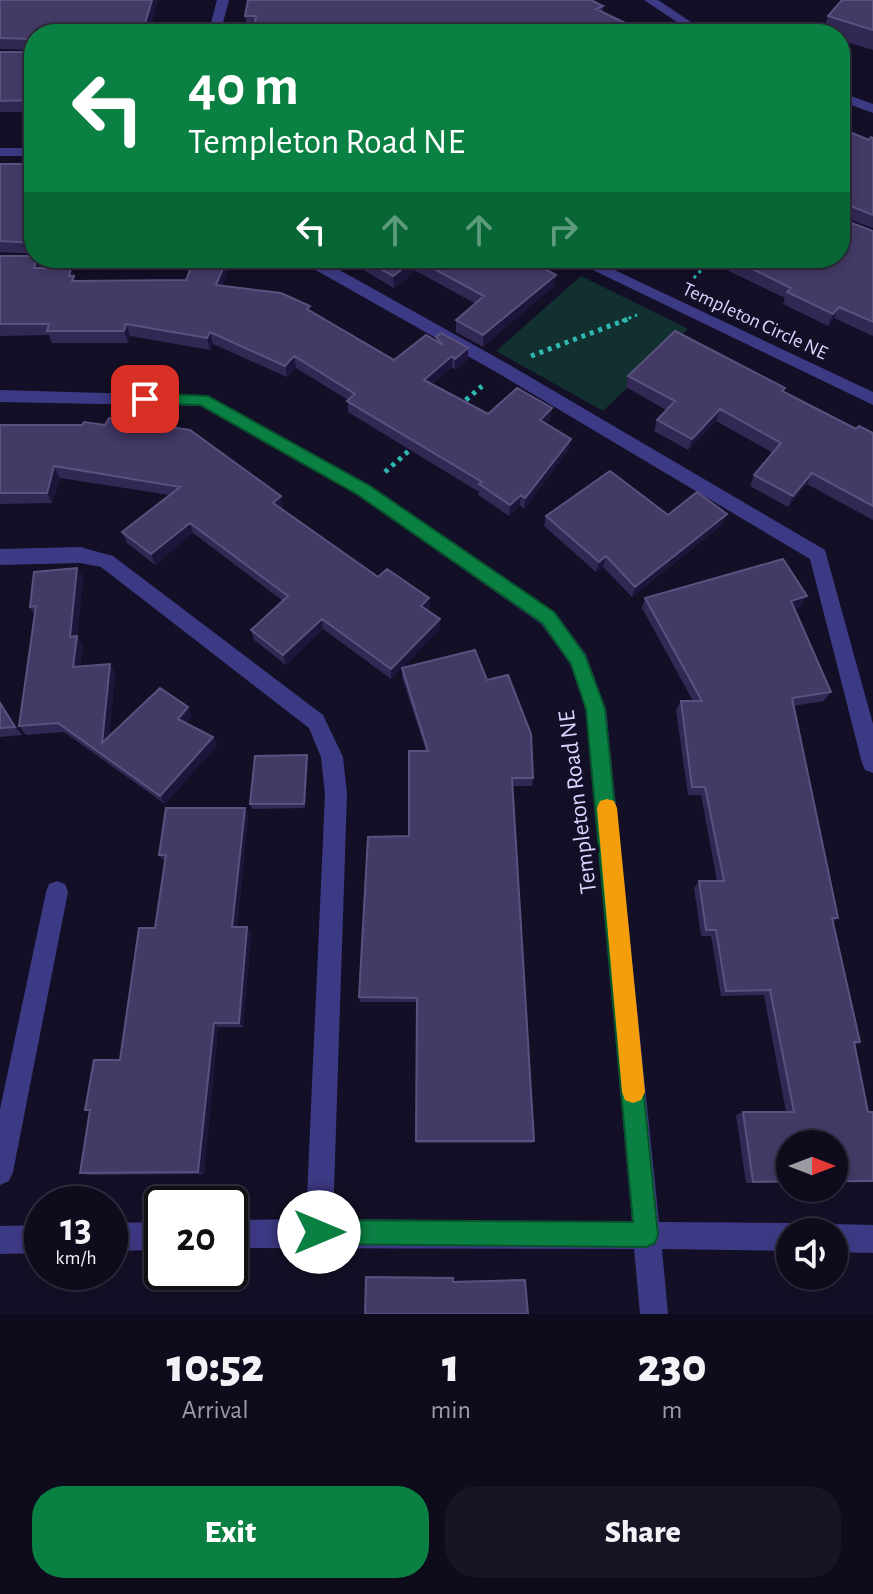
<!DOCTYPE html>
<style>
:root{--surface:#0e0b1c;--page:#171425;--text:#f1f3f6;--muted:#9b9ba3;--line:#2e2b3b;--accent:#0b8043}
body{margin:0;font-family:"Alegreya Sans",sans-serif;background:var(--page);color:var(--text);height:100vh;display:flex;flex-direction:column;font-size:30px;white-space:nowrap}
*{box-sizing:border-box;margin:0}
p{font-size:26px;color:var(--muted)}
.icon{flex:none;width:44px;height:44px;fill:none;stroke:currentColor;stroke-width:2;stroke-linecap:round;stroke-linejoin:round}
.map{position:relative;height:1314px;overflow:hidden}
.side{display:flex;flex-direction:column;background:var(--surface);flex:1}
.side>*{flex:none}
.top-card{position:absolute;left:24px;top:24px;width:826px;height:244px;border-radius:32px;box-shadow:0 4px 12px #0003,0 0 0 2px var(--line);background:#0b8043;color:#fff;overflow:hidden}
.needle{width:52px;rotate:90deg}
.tools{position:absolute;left:776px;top:1130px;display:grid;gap:16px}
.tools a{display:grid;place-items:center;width:72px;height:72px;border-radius:50%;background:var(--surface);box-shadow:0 4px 12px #0003,0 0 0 2px var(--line);font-size:40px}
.speed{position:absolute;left:24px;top:1186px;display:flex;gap:16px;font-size:40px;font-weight:700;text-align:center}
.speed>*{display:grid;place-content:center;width:104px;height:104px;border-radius:50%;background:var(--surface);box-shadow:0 4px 12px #0003,0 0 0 2px var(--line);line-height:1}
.speed small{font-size:20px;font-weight:400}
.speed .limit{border:4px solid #111;border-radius:12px;background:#fff;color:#111}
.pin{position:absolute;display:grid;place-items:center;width:68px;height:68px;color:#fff;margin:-34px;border-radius:16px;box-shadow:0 4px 12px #0006}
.me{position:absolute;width:88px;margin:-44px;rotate:90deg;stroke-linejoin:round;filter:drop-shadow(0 0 6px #0008)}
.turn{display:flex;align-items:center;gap:28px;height:168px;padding:0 32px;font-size:36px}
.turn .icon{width:104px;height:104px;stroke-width:2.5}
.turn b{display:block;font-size:56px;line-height:68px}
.lanes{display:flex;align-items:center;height:76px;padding:0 32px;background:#0003;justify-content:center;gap:40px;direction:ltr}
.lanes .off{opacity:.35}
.eta{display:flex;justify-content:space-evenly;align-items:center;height:136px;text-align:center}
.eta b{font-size:48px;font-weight:800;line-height:56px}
.cta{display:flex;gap:16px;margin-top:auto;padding:16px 32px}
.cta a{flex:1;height:92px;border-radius:32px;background:var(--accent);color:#fff;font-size:32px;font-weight:800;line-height:92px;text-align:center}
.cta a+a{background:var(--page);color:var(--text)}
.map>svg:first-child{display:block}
.green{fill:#12302f}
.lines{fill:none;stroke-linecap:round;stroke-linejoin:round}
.path-far1{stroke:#2fb8b0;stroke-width:3;stroke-dasharray:3 4;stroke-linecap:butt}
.path{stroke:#2fb8b0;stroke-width:5;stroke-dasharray:4 5;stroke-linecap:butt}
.minor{fill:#3d3a85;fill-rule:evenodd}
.wall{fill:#312854}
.shaded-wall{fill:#1d163a}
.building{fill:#433a66;stroke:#5a527e;stroke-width:2}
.route{fill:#0b8043;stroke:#07532c;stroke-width:2}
.slow{fill:#f59e0b}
.labels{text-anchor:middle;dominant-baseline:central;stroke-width:8;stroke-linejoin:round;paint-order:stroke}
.far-street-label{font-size:20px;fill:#d9d4ff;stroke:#130f26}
.street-label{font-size:24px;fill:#d9d4ff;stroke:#130f26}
</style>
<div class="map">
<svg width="873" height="1314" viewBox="0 0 873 1314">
<rect width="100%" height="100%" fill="#130f26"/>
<!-- green -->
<path class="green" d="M 581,276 L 688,329 L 603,411 L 496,351 Z"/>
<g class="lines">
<!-- path-far1 -->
<path class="path-far1" d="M 689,283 L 713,258
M 622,321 L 637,315"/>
<!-- path -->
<path class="path" d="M 531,356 L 628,319
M 459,406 L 482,386
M 385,472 L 413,447"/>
<!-- minor -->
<path class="minor" d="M 217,0 L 229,0 L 220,34 L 208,34 Z
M 644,0 L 658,0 L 709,34 L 695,34 Z
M 840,92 L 873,104 L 873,113 L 840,101 Z
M 0,148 L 34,148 L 34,156 L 0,156 Z
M 0,255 L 34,255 L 34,258 L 318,258 L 508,364 L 825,550 L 873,724 L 873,773 L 865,770 L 862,763 L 810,559 L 496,372 L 305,264 L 0,265 Z
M 568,258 L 589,258 L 873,392 L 873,405 Z
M 0,390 L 209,396 L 370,485 L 555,612 L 586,654 L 606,709 L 659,1222 L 790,1223 L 800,1227 L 802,1232 L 790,1232 L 790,1251 L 662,1249 L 668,1314 L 640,1314 L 634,1249 L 230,1248 L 230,1220 L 306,1219 L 325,794 L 321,757 L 309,728 L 101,567 L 80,563 L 0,565 L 0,549 L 80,547 L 113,556 L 323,715 L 343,757 L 347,794 L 333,1219 L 632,1222 L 586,709 L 570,664 L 541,624 L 358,495 L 200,406 L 0,402 Z
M 57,881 L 65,884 L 68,892 L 13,1172 L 9,1181 L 0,1185 L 0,1109 L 46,892 L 49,884 Z
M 162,1222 L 162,1250 L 110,1251 L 110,1223 Z
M 834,1224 L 873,1225 L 873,1253 L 834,1252 L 834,1232 L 823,1232 Z
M 42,1225 L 42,1253 L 0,1254 L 0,1226 Z"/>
</g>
<!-- wall -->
<path class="wall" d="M 0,0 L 158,0 L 148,34 L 34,34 L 34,112 L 0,112 L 0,52 L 30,52 L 32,50 L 0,49 Z
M 873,0 L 873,50 L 840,40 L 840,34 L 822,34 L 828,16 Z
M 603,6 L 602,12 L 254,28 L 247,27 L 245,16 Z
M 840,128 L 869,140 L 873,138 L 873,228 L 843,217 L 844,220 L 873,231 L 873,336 L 834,318 L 828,326 L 783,304 L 785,298 L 702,258 L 840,258 Z
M 0,164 L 34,164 L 34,254 L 0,252 Z
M 0,256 L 39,258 L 43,268 L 71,268 L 76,281 L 186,280 L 230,267 L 223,285 L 311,311 L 394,360 L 436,341 L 436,337 L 468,359 L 455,370 L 452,367 L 432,384 L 488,414 L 552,408 L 550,419 L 546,423 L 569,450 L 524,509 L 520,505 L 509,516 L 478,495 L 479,492 L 348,412 L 348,400 L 296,368 L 287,377 L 213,344 L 210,350 L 130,336 L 128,343 L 52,343 L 49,335 L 0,336 Z
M 343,258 L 525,258 L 556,275 L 554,286 L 483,347 L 456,332 L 456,320 L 476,304 L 416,271 L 394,288 Z
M 628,376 L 785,388 L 783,392 L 856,429 L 873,433 L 873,520 L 807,484 L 788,507 L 750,486 L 754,475 L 773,453 L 716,421 L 688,450 L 654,431 L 657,420 L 666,410 L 626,387 Z
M 0,425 L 283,507 L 281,509 L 378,577 L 430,608 L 427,610 L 440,629 L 391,679 L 323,629 L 286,665 L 254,640 L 251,630 L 283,601 L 193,533 L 155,565 L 127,543 L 122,532 L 169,495 L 60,478 L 52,503 L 0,504 Z
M 668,515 L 722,525 L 632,597 L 603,567 L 596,572 L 544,526 L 546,516 Z
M 77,568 L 83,578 L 77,636 L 83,646 L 80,666 L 115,673 L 109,737 L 192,716 L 186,723 L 213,737 L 217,745 L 165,804 L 64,732 L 26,735 L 19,726 L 34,614 L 30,607 Z
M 645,598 L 801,607 L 794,609 L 831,692 L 824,701 L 793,706 L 838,918 L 833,922 L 860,1042 L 855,1045 L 868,1112 L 873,1112 L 873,1182 L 834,1183 L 834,1144 L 790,1144 L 790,1183 L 746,1183 L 736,1115 L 743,1112 L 786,1112 L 764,995 L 721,996 L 711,936 L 701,936 L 694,888 L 699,881 L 717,881 L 701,795 L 688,795 L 676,710 L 681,701 L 693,701 L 642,608 Z
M 402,668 L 487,680 L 533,778 L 532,786 L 512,786 L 534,1141 L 532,1143 L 416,1143 L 417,1002 L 360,1002 L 359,997 L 409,836 L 426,751 L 402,677 Z
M 0,701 L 22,735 L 0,737 Z
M 307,755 L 308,760 L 305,808 L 252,809 L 250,804 Z
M 248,816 L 237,927 L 247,927 L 251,933 L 243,1027 L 218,1027 L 204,1174 L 88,1175 L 80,1173 L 90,1112 L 85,1110 L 120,1060 L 155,928 L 165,862 L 159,855 Z
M 366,1277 L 453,1277 L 453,1281 L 524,1279 L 525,1280 L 528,1314 Z"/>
<!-- shaded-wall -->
<path class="shaded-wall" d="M 152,0 L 158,0 L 148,34 L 142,34 Z
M 37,258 L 39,258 L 43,268 L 34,268 Z
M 227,258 L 228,258 L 230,267 L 219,296 L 216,285 Z
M 416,259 L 416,271 L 394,288 L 393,276 Z
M 71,268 L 76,280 L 74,286 L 69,276 Z
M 556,275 L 554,286 L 483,347 L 483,335 Z
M 839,307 L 834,318 L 828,326 L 833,314 Z
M 126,324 L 130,336 L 128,343 L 124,331 Z
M 210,332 L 213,344 L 210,350 L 207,338 Z
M 468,348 L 468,359 L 455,370 L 455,359 Z
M 294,356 L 296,368 L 287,377 L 285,366 Z
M 452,356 L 452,367 L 424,391 L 424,380 Z
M 552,408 L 550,419 L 538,431 L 540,420 Z
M 720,409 L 716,421 L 688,450 L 692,439 Z
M 571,439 L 569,450 L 524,509 L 525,498 Z
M 54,466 L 60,478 L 52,503 L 47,493 Z
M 812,473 L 807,484 L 788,507 L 793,496 Z
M 521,495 L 520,505 L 509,516 L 510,505 Z
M 281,496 L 283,507 L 275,514 L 273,503 Z
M 727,514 L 722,525 L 632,597 L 635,587 Z
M 190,523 L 193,533 L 155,565 L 151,554 Z
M 606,556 L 603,567 L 596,572 L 599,562 Z
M 77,568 L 83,578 L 76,646 L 70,637 Z
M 807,596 L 801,607 L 785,612 L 791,601 Z
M 429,598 L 430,608 L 421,616 L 421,606 Z
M 322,619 L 323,629 L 286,665 L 283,655 Z
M 440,619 L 440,629 L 391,679 L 391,669 Z
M 77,636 L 83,646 L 79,676 L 73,667 Z
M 110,664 L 115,673 L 108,752 L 102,743 Z
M 0,701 L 22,735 L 15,727 L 0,703 Z
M 188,707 L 192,716 L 183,727 L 178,719 Z
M 213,737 L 217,745 L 165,804 L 160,796 Z
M 307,755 L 308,760 L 305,808 L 304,804 Z
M 245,808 L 248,816 L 236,933 L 232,927 Z
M 247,927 L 251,933 L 243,1027 L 239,1023 Z
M 214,1023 L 218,1027 L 204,1174 L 198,1172 Z"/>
<!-- building -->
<path class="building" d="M 0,0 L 152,0 L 142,34 L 34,34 L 34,103 L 32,103 L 33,100 L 0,101 L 0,52 L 30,52 L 33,49 L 32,39 L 0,38 Z
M 248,0 L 591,0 L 603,6 L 596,9 L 636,28 L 631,31 L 637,34 L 253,34 L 256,16 L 245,16 Z
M 842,0 L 873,0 L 873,30 L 828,16 Z
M 840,128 L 869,140 L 871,137 L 873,138 L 873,215 L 846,204 L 842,207 L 844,220 L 873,231 L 873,322 L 839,307 L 833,314 L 787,292 L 791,288 L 730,258 L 840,258 Z
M 0,164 L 34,164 L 34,243 L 0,241 Z
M 0,256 L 34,256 L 34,258 L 37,258 L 34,268 L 71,268 L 69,276 L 74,276 L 72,281 L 186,280 L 195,258 L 227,258 L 216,285 L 281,293 L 310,306 L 307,309 L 394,360 L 426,335 L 443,345 L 436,337 L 441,333 L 468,348 L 455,359 L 452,356 L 424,380 L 488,414 L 517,388 L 552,408 L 540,420 L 571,439 L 525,498 L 521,495 L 510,505 L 479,484 L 482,482 L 347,401 L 355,394 L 294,356 L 285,366 L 210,332 L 207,338 L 126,324 L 124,331 L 47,331 L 49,324 L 0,324 Z
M 362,258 L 525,258 L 556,275 L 483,335 L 456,320 L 484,296 L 416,259 L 393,276 Z
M 675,331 L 785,388 L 782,391 L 856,429 L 859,426 L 873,433 L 873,506 L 812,473 L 793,496 L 754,475 L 781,443 L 720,409 L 692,439 L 657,420 L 675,401 L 628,376 Z
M 109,418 L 190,430 L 281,496 L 273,503 L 378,577 L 387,569 L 429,598 L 421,606 L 440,619 L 391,669 L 322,619 L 283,655 L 251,630 L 288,596 L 190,523 L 151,554 L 122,532 L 180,487 L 54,466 L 47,493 L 0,493 L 0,425 L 82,425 L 84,422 L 105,425 Z
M 610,471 L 668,515 L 697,492 L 727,514 L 635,587 L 606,556 L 599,562 L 546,516 Z
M 783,559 L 807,596 L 791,601 L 831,692 L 792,698 L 838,918 L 832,918 L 860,1042 L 854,1042 L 868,1112 L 873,1112 L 873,1181 L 834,1181 L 834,1144 L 790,1144 L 790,1181 L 753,1182 L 743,1112 L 794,1112 L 770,990 L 726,991 L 716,930 L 706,930 L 699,881 L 724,881 L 705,787 L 692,787 L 681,701 L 702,701 L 645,598 Z
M 77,568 L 70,637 L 77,636 L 73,667 L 110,664 L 102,743 L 160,688 L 188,707 L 178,719 L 213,737 L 160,796 L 58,723 L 19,726 L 36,606 L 30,607 L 34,572 Z
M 475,650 L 487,680 L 508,675 L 531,734 L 533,778 L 512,778 L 534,1141 L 416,1141 L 417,998 L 359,997 L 368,837 L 409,836 L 409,751 L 428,751 L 402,668 Z
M 0,703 L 15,727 L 0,728 Z
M 307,755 L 304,804 L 250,804 L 255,756 Z
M 166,808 L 245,808 L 232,927 L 247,927 L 239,1023 L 214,1023 L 198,1172 L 80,1173 L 90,1110 L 85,1110 L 94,1060 L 120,1060 L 139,928 L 155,928 L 166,855 L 159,855 Z
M 366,1277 L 453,1278 L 453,1282 L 525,1280 L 528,1314 L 365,1314 Z"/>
<!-- route -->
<path class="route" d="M 145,393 L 208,396 L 370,486 L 554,612 L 585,655 L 605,709 L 658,1235 L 655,1243 L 646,1247 L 319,1244 L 311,1241 L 307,1232 L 311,1223 L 319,1220 L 633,1222 L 586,709 L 571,664 L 542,623 L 358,495 L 200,405 L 140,403 L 140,395 Z"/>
<!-- slow -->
<path class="slow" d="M 607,799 L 614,801 L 617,808 L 645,1092 L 641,1100 L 633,1103 L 625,1100 L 622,1092 L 597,808 L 600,801 Z"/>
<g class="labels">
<!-- far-street labels -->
<g class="far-street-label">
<text transform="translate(755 321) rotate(25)">Templeton Circle NE</text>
</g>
<!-- street labels -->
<g class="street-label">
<text transform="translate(578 802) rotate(-97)">Templeton Road NE</text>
</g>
</g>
</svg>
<div class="tools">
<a><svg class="needle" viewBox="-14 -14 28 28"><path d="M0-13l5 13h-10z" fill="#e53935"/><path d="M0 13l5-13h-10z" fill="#9b9ba3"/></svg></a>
<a><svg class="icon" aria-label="sound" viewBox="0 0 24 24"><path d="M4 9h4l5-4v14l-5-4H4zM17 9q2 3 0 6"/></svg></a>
</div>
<div class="speed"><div>13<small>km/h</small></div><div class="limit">20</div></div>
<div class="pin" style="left:145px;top:399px;background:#d93025"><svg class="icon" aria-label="arrive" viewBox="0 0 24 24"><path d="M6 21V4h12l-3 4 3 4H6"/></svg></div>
<svg class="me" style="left:319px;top:1232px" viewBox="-20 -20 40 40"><circle r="19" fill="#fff"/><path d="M0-13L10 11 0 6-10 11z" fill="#0b8043"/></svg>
<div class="top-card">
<div class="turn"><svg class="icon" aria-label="left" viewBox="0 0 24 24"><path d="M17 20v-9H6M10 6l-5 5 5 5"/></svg><div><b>40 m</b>Templeton Road NE</div></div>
<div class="lanes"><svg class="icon" aria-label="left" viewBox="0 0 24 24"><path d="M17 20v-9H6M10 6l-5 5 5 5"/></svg><svg class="icon off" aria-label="ahead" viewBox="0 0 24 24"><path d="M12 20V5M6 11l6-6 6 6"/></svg><svg class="icon off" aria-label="ahead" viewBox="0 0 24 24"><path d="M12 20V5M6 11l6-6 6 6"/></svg><svg class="icon off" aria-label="right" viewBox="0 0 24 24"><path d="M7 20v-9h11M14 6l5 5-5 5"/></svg></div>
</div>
</div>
<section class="side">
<div class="eta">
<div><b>10:52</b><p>Arrival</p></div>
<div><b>1</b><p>min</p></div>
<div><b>230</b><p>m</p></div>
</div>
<div class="cta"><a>Exit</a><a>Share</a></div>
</section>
